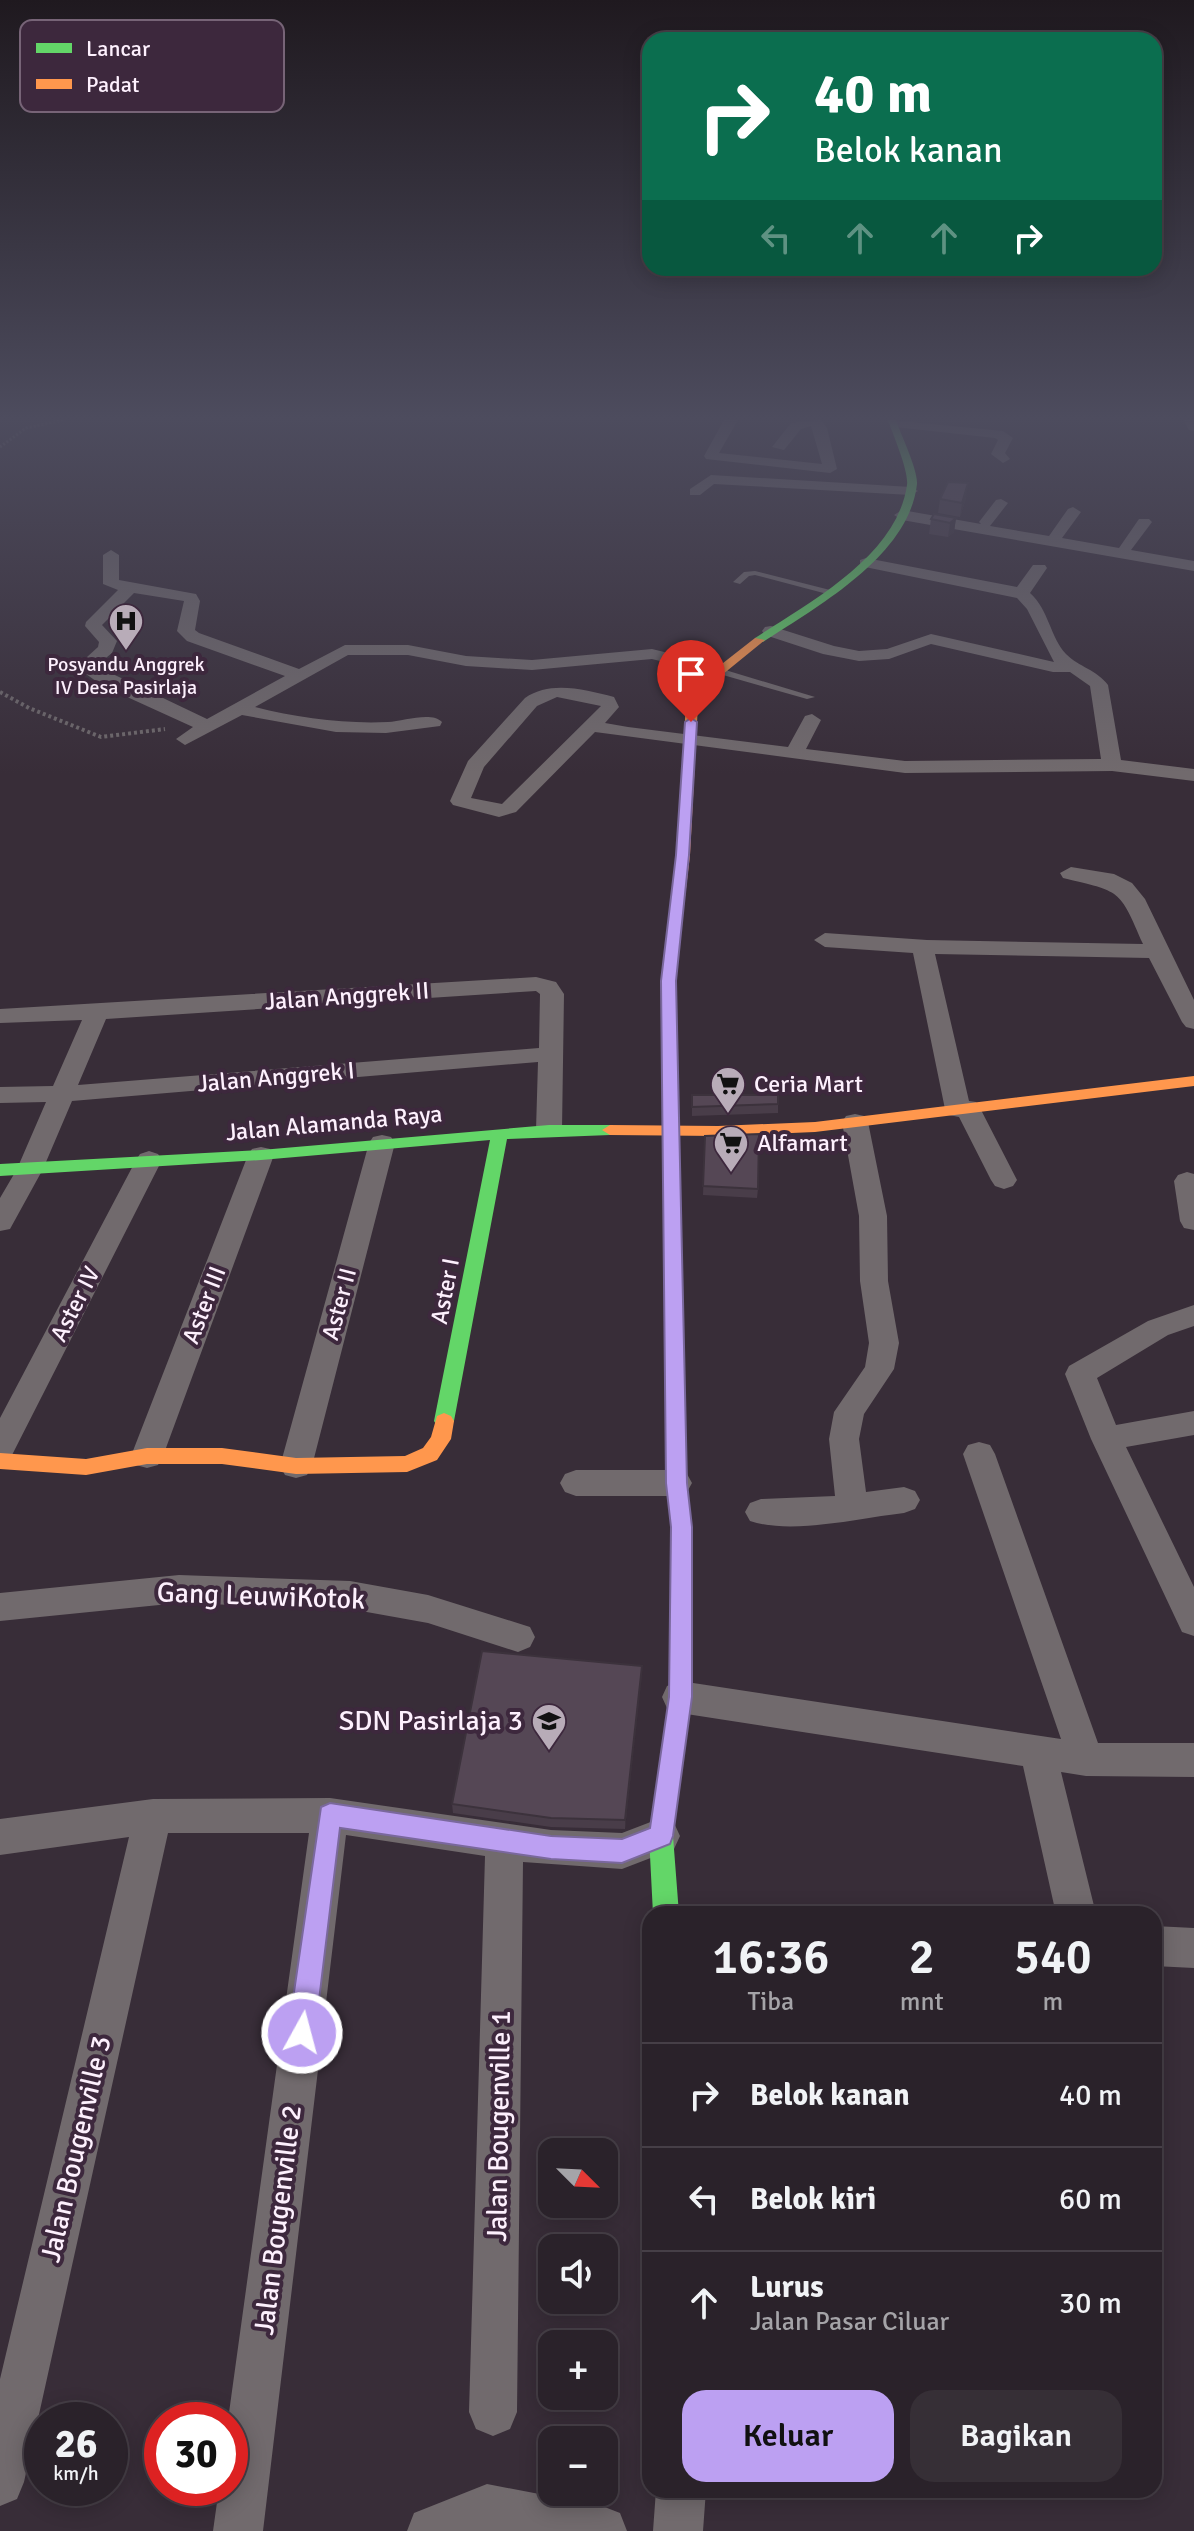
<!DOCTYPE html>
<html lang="id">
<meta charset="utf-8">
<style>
:root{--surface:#2a222a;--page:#362f36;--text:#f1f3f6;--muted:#a5a4a8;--line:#463f47;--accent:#bca0f2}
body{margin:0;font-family:Signika,sans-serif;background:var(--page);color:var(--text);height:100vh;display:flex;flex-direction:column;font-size:30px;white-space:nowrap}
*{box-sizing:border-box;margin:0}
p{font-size:26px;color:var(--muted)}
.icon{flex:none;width:44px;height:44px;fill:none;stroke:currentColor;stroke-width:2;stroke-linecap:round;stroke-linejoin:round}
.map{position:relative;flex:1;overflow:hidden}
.panel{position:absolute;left:642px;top:1906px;width:520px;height:592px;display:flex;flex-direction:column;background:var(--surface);border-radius:24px;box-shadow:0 4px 20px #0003,0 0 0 2px var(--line)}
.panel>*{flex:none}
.top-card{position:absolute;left:642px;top:32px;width:520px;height:244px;border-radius:24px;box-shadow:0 4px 20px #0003,0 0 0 2px var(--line);background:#0b6e4f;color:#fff;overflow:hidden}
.needle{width:52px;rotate:114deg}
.fabs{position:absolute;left:538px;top:2138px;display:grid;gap:16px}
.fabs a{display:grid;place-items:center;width:80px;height:80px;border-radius:16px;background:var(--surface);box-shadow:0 4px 20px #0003,0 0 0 2px var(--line);font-size:40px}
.speed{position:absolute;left:24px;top:2402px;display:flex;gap:16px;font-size:40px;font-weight:700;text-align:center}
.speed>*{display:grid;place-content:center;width:104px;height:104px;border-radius:50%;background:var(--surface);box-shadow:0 4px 20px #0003,0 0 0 2px var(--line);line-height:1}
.speed small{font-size:20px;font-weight:400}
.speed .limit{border:12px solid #d22;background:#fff;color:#111}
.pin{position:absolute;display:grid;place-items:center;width:68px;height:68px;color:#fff;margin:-82px -34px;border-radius:50% 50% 50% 0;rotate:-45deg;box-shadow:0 0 8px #0007}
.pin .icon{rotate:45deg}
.me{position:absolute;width:88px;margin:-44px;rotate:7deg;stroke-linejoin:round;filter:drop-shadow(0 0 6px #0008)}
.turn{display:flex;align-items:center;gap:28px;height:168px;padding:0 40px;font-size:36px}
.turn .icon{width:104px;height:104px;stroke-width:2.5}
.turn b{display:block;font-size:56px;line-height:68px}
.lanes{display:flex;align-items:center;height:76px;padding:0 40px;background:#0003;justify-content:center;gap:40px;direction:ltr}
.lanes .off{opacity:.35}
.eta{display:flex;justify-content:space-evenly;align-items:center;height:136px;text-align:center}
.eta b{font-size:48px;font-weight:600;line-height:56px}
.primary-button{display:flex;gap:16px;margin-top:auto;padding:16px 40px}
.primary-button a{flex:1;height:92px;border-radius:24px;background:var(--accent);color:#111;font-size:32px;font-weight:600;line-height:92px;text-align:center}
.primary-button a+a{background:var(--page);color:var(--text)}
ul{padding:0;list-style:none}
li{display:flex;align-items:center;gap:24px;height:104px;padding:0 40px;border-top:2px solid var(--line)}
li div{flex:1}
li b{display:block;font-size:30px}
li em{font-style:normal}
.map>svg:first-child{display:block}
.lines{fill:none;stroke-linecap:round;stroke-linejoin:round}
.path-far1{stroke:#6e686b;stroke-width:3;stroke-dasharray:2 2;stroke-linecap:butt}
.path{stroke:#6e686b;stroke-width:4;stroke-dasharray:3 3;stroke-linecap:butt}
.lane{fill:#716a6d;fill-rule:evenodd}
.street{fill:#716a6d;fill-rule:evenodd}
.fast{fill:#63d668;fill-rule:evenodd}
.slow{fill:#ff974d;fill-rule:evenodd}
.wall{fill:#493d49}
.shaded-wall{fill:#3c323c}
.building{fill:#554755;stroke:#3c323c;stroke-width:2}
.route{fill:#bca0f2;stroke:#7a689d;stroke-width:2}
.labels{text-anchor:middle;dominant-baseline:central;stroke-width:8;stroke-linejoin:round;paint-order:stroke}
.far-poi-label{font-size:20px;fill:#fdf0fd;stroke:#3d283d}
.street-label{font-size:24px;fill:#fdf0fd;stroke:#3d283d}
.poi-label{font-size:24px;fill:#fdf0fd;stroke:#3d283d;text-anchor:start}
.near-street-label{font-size:28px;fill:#fdf0fd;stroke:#3d283d}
.near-poi-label{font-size:28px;fill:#fdf0fd;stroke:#3d283d;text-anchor:end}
.key{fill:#3d283d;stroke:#776477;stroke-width:2}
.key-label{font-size:22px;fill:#fdf0fd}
</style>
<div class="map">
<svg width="1194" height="2531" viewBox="0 0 1194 2531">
<rect width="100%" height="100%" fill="#382d38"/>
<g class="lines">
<!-- path-far1 -->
<path class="path-far1" d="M 0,447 L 26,428 L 63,420"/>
<!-- path -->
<path class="path" d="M 0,692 L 29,708 L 101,737 L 165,729"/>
<!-- lane -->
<path class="lane" d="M 755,571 L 834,591 L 835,593 L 831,595 L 755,575 L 749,576 L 740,584 L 733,582 L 744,572 Z
M 716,669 L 722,669 L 815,697 L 807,699 L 716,673 Z"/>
<!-- street -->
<path class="street" d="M 724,420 L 738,420 L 719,453 L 822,464 L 811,426 L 801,429 L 784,450 L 772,447 L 791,423 L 821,420 L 827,428 L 837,469 L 830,473 L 706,459 L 704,456 Z
M 890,420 L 1003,431 L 1013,438 L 1005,453 L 1010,459 L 1003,463 L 991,454 L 998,440 L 995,438 L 895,427 L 890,426 Z
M 1183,420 L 1194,420 L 1194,431 L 1189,430 Z
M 711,475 L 911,487 L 918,491 L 911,495 L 714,484 L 700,495 L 690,495 L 690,489 Z
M 1001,499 L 1008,503 L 990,526 L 1049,536 L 1068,509 L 1073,507 L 1081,512 L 1062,538 L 1119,548 L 1139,519 L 1149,519 L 1152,522 L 1131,550 L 1194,561 L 1194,571 L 902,520 L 894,515 L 902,510 L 981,524 L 979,522 L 996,500 Z
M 111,550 L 119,555 L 119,580 L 196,594 L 200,601 L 195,630 L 199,633 L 299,669 L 345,645 L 408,645 L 466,656 L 532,660 L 652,649 L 725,667 L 728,671 L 719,676 L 652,659 L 532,670 L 466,666 L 408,655 L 348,655 L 255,707 C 298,718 344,724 388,722 C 403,721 432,711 442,722 L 440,726 L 386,733 L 336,732 L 242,715 L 185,745 L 176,739 L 193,727 L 103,686 L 76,667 L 98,647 L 99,642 L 85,626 L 86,622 L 118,590 L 103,584 L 103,555 ZM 134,593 L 184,601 L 177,631 L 187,641 L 285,676 L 207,719 L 96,666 L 112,653 L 117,641 L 102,625 Z
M 866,558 L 1017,587 L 1033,565 L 1045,565 L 1047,568 L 1030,593 C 1049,610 1050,637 1066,654 C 1079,667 1097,670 1108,685 L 1121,760 L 1194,769 L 1194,781 L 1112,771 L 905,773 L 595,732 L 516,812 L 499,817 L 453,805 L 450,801 L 468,761 L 525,698 C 551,680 585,690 614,697 L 619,707 L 605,723 L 628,727 L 788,747 L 805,716 L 812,714 L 821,720 L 806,749 L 905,761 L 1101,759 L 1090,686 L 1070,672 L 1053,672 L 931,644 L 889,659 L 859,661 L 823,654 L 765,635 L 762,631 L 765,627 L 771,626 L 834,646 L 859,651 L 887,649 L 931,634 L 1054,662 L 1027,609 L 1017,598 L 860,566 L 860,560 ZM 557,697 L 601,706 L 502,804 L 471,798 L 484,767 L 537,706 Z
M 1071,867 L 1114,874 L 1132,883 L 1145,899 L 1194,1000 L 1194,1029 L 1186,1027 L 1182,1022 L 1149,958 L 935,954 L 969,1101 L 976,1102 L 980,1108 L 1017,1180 L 1013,1186 L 1004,1189 L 995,1186 L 991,1180 L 959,1117 L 949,1115 L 945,1109 L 913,953 L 825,947 L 814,940 L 825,933 L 927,940 L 1143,944 C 1119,888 1121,892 1063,878 L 1060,873 Z
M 536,977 L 556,982 L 564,994 L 562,1130 L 558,1136 L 540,1136 L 536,1130 L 538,1062 L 72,1101 L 43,1169 L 10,1229 L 0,1231 L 0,1198 L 17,1169 L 46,1102 L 0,1103 L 0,1087 L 53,1086 L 82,1020 L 0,1023 L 0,1009 ZM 536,991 L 540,994 L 539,1048 L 78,1085 L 106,1019 Z
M 855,1114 L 864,1116 L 868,1122 L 887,1216 L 888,1281 L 899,1343 L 894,1369 L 864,1414 L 859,1439 L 866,1492 L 904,1487 L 915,1491 L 920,1500 L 915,1509 L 904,1513 C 859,1518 792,1535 750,1521 L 745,1512 L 750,1503 L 761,1499 L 835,1496 L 829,1439 L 834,1412 L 865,1367 L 869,1343 L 860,1281 L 859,1216 L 842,1122 L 846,1116 Z
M 382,1135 L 391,1137 L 395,1143 L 312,1466 L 307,1475 L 296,1478 L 285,1475 L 280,1466 L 369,1143 L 373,1137 Z
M 261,1147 L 270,1149 L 274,1155 L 163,1456 L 158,1465 L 147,1468 L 136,1465 L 131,1456 L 248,1155 L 252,1149 Z
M 149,1151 L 158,1154 L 162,1160 L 11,1457 L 0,1460 L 0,1418 L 136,1160 L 140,1154 Z
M 1187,1172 L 1194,1174 L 1194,1230 L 1184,1228 L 1180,1221 L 1174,1181 L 1178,1175 Z
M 1194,1305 L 1194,1326 L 1168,1335 L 1097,1378 L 1116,1425 L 1194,1411 L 1194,1435 L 1126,1447 L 1194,1587 L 1194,1636 L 1182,1632 L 1091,1439 L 1065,1374 L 1069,1366 L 1148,1321 Z
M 979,1442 L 990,1445 L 995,1454 L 1098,1743 L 1194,1743 L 1194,1777 L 1086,1776 L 1061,1772 L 1096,1914 L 1056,1914 L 1023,1766 L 680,1713 L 667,1708 L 662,1697 L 667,1686 L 680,1681 L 1061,1739 L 963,1454 L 968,1445 Z
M 576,1470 L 676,1470 L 687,1474 L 692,1483 L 687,1492 L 676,1496 L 576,1496 L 565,1492 L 560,1483 L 565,1474 Z
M 179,1575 L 350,1581 L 428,1595 L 530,1627 L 535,1637 L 530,1647 L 518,1652 L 428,1623 L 350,1609 L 179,1603 L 0,1621 L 0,1593 Z
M 330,1798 L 551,1830 L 622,1833 L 661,1818 L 674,1823 L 680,1836 L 674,1849 L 622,1869 L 523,1862 L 517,2412 L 510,2429 L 493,2436 L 476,2429 L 469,2412 L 485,1856 L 346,1835 L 263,2531 L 213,2531 L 219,2488 L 230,2488 L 228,2420 L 309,1833 L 168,1833 L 24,2482 L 17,2499 L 0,2506 L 0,2379 L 129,1837 L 0,1855 L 0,1819 L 153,1799 Z
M 1154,1926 L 1194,1928 L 1194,1968 L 1154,1966 Z
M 487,2484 L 602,2506 L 620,2513 L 627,2531 L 407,2531 L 414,2513 Z
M 656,2490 L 706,2490 L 703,2531 L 653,2531 Z"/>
<!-- fast -->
<path class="fast" d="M 888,420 L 896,420 C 901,435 918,470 917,484 C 909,556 818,606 763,642 L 755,642 L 755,638 C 810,602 897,556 907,485 C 909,471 893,435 888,420 Z
M 670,1076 L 678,1081 L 686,1483 L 691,1527 L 691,1697 L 673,1836 L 679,1914 L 653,1914 L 649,1836 L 669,1697 L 671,1527 L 666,1483 L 662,1081 Z
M 549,1125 L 610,1125 L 618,1130 L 610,1135 L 507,1139 L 454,1421 L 451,1426 L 437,1426 L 434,1421 L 490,1140 L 261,1160 L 0,1176 L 0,1164 L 261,1150 Z"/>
<!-- slow -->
<path class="slow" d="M 755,638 L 765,640 L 717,679 L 698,704 L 690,855 L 675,981 L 678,1081 L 670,1086 L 662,1081 L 661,981 L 676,855 L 686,704 L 709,674 Z
M 1194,1076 L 1194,1086 L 815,1132 L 718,1136 L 610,1135 L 602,1130 L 610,1125 L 718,1126 L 815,1122 Z
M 444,1413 L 451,1416 L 454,1421 L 451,1439 L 437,1460 L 407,1472 L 296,1474 L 222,1464 L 147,1464 L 86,1475 L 0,1469 L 0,1453 L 86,1459 L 147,1448 L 222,1448 L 296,1458 L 405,1456 L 423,1448 L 431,1437 L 437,1416 Z"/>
</g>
<!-- wall -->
<path class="wall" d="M 966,498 L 960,517 L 938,513 L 940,499 Z
M 956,518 L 954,532 L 948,537 L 929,534 L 931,519 Z
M 692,1095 L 778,1104 L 778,1113 L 692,1116 Z
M 705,1136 L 758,1189 L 757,1198 L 703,1195 Z
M 642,1666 L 625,1829 L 551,1827 L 453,1813 L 452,1804 Z"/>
<!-- shaded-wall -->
<path class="shaded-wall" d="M 968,483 L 966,498 L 960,517 L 962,503 Z
M 956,518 L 954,532 L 948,537 L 950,523 Z
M 642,1666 L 642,1676 L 625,1829 L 625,1820 Z"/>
<!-- building -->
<path class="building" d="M 948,482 L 968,483 L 962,503 L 940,499 Z
M 934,514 L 956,518 L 950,523 L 931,519 Z
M 692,1095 L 778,1095 L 778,1104 L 692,1107 Z
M 759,1134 L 758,1189 L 703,1186 L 705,1136 Z
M 482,1651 L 642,1666 L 625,1820 L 551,1818 L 452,1804 Z"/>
<!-- sky -->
<linearGradient id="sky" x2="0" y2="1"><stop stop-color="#1f191f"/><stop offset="0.54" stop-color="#4d4c5e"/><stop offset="1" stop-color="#4d4c5e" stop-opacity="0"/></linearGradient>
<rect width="1194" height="774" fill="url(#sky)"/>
<!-- route -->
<path class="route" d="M 691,718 L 697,722 L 689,855 L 676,981 L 687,1483 L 692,1527 L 692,1697 L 673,1836 L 670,1844 L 622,1863 L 551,1859 L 340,1828 L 315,2033 L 311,2042 L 302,2046 L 292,2042 L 288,2033 L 321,1807 L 330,1803 L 551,1836 L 622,1839 L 650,1828 L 669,1697 L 671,1527 L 666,1483 L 661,981 L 676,855 L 685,722 Z"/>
<!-- icons -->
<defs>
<g id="hospital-pin" transform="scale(1.8)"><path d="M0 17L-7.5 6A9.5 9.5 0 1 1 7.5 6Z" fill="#b8acb8" stroke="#3d283d"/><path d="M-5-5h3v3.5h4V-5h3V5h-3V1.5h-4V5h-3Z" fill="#111"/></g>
<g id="supermarket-pin" transform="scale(1.8)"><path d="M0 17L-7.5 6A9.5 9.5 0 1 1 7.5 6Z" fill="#b8acb8" stroke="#3d283d"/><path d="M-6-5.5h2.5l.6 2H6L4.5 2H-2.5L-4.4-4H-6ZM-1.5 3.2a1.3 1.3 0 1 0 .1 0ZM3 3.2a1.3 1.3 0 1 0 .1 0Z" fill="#111"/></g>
<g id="school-pin" transform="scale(1.8)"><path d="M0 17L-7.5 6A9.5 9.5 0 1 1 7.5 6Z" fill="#b8acb8" stroke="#3d283d"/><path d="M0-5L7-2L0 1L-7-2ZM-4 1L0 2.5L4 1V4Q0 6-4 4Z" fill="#111"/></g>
</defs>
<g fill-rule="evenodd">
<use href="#hospital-pin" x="126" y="621"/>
<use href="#supermarket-pin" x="728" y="1084"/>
<use href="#supermarket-pin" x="731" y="1143"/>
<use href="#school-pin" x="549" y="1721"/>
</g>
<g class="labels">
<!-- far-poi labels -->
<g class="far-poi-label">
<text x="126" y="664">Posyandu Anggrek<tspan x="126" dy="23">IV Desa Pasirlaja</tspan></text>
</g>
<!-- street labels -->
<g class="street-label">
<text transform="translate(347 996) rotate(-4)">Jalan Anggrek II</text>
<text transform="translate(276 1077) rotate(-5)">Jalan Anggrek I</text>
<text transform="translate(334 1123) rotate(-5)">Jalan Alamanda Raya</text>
<text transform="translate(445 1291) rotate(-79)">Aster I</text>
<text transform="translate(75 1304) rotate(-63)">Aster IV</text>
<text transform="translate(339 1304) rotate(-75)">Aster II</text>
<text transform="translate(204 1305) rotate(-69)">Aster III</text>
</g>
<!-- poi labels -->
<g class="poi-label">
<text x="754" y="1084">Ceria Mart</text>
<text x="757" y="1143">Alfamart</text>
</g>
<!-- near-street labels -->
<g class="near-street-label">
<text transform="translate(261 1596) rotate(2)">Gang LeuwiKotok</text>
<text transform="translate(499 2126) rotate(-89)">Jalan Bougenville 1</text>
<text transform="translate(76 2149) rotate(-77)">Jalan Bougenville 3</text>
<text transform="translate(278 2220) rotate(-83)">Jalan Bougenville 2</text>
</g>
<!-- near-poi labels -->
<g class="near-poi-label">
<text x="523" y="1721">SDN Pasirlaja 3</text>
</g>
</g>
<!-- legend -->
<rect x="20" y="20" width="264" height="92" rx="12" class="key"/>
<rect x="36" y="43" width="36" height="10" fill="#63d668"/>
<rect x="36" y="79" width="36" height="10" fill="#ff974d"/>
<g class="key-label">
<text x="86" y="56">Lancar</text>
<text x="86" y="92">Padat</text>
</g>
</svg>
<div class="fabs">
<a><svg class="needle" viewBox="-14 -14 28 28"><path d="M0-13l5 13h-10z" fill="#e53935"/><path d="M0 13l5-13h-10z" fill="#a5a4a8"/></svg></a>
<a><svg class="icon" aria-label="sound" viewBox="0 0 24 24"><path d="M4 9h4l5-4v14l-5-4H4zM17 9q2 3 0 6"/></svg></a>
<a>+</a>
<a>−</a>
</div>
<div class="speed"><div>26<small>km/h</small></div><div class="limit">30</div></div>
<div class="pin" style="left:691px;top:722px;background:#d93025"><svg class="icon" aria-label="arrive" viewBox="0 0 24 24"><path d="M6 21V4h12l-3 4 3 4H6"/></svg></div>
<svg class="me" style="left:302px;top:2033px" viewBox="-20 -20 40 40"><circle r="17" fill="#bca0f2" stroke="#fff" stroke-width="3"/><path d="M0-11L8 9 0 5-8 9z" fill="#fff"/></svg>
<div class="top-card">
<div class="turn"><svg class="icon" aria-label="right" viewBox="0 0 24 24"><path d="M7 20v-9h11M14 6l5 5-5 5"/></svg><div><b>40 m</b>Belok kanan</div></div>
<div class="lanes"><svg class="icon off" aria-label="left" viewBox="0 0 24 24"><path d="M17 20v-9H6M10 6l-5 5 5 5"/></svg><svg class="icon off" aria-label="ahead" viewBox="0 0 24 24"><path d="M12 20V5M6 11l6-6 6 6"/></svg><svg class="icon off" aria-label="ahead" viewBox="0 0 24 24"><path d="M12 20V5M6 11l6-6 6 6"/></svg><svg class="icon" aria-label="right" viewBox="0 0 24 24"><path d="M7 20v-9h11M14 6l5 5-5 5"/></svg></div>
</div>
<section class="panel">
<div class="eta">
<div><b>16:36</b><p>Tiba</p></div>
<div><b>2</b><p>mnt</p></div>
<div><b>540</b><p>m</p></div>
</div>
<ul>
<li><svg class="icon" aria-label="right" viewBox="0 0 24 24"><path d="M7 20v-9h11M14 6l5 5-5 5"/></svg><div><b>Belok kanan</b></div><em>40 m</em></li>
<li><svg class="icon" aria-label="left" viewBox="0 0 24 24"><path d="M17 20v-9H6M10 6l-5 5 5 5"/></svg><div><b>Belok kiri</b></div><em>60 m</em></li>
<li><svg class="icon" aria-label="ahead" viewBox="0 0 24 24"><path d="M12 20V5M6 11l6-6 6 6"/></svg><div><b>Lurus</b><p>Jalan Pasar Ciluar</p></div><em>30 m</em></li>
</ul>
<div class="primary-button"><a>Keluar</a><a>Bagikan</a></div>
</section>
</div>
